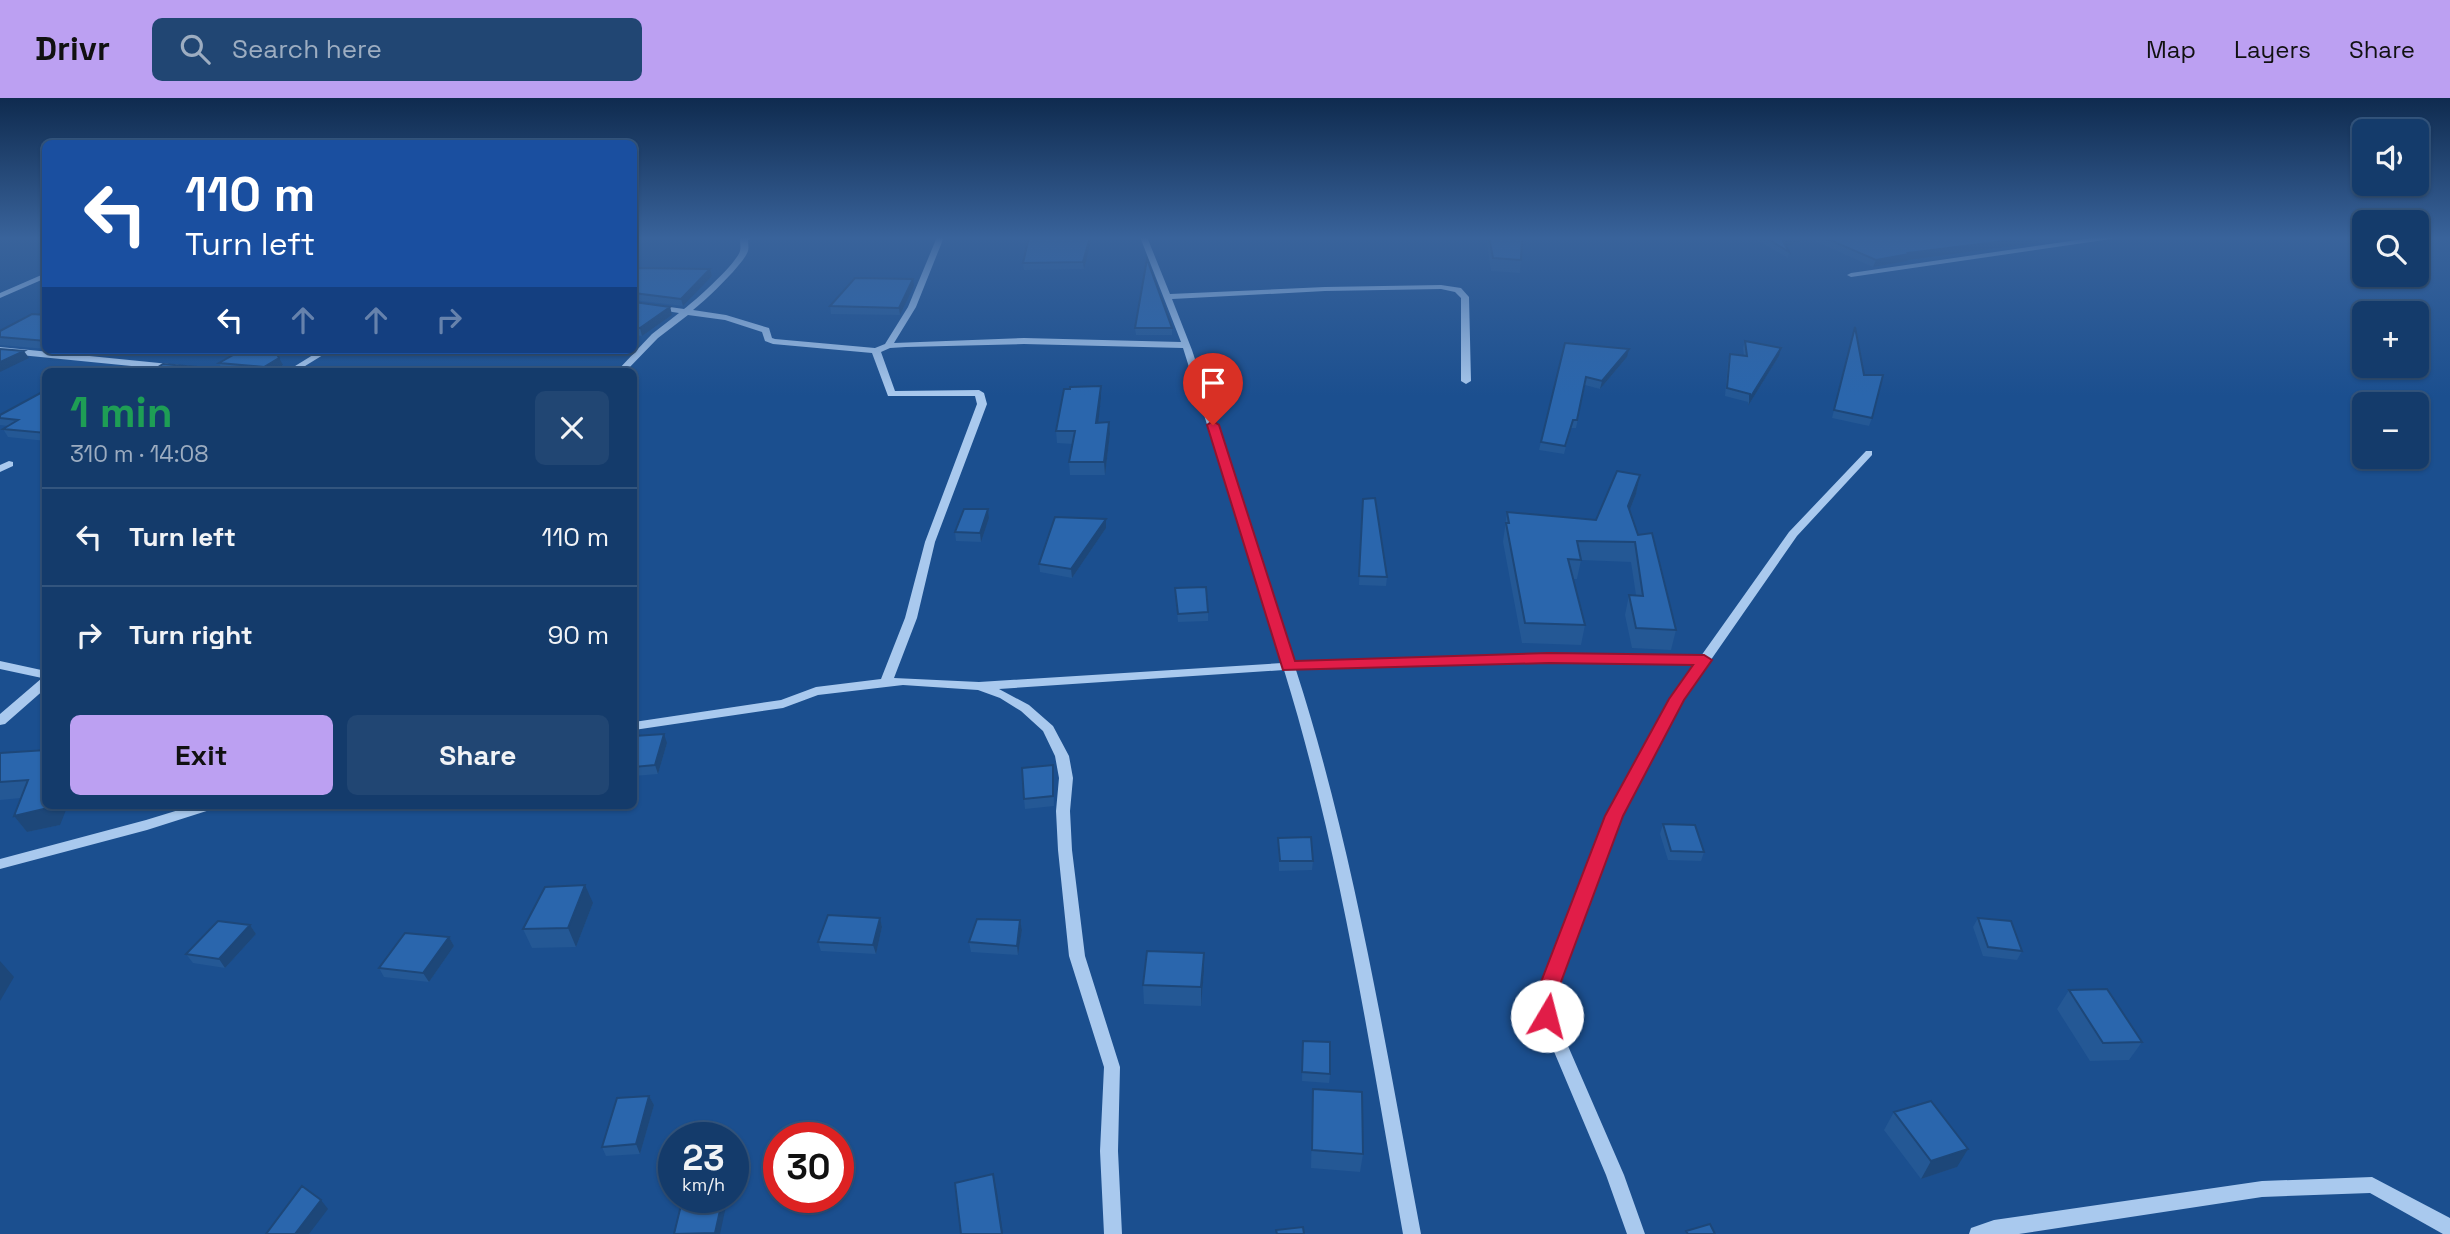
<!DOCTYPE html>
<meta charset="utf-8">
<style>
:root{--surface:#143b6b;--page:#214673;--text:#f1f3f6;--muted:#9dadc1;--line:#33557e;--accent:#bca0f2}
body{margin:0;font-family:"Space Grotesk",sans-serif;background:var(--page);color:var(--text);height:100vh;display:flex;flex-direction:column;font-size:26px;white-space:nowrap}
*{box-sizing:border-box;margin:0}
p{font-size:23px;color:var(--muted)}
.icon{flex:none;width:38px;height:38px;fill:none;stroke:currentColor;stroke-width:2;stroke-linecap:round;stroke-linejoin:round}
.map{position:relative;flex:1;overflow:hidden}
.sheet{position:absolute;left:42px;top:270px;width:595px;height:441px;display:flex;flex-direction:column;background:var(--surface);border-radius:10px;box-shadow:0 2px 5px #0004,0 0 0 2px var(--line)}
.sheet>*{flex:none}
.top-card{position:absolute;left:42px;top:42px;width:595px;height:214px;border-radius:10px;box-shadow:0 2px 5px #0004,0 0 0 2px var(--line);background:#1a4fa0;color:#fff;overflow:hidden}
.controls{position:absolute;left:2352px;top:21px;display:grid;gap:14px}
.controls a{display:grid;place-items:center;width:77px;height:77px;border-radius:10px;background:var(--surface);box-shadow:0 2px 5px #0004,0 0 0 2px var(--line);font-size:35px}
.speed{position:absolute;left:658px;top:1024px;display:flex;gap:14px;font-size:35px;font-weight:700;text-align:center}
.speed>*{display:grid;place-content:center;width:91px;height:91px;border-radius:50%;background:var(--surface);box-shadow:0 2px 5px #0004,0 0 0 2px var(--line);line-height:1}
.speed small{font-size:18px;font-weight:400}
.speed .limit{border:10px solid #d22;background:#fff;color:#111}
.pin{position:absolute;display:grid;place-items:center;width:60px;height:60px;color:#fff;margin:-72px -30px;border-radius:50% 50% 50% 0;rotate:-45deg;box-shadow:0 0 7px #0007}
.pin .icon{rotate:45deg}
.me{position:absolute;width:77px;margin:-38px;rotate:8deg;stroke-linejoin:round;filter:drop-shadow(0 0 5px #0008)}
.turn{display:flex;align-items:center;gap:24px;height:147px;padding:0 28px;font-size:32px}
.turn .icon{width:91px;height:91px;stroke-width:2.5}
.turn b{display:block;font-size:49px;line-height:60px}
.lanes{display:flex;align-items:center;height:66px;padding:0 28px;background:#0003;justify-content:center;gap:35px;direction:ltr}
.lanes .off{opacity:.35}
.round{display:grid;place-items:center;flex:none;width:74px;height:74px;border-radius:10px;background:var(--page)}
.headline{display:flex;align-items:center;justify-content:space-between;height:119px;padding:0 28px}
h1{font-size:42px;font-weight:700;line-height:52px;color:#1e9e55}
.cta{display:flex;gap:14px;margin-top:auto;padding:14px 28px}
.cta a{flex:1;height:80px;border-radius:10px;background:var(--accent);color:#111;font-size:28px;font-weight:700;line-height:80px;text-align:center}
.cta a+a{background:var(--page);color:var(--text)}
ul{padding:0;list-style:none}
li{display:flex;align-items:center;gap:21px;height:98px;padding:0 28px;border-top:2px solid var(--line)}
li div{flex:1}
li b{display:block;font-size:26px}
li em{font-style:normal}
header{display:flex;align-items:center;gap:42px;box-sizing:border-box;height:98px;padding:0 35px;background:var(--accent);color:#111}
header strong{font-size:33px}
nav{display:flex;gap:38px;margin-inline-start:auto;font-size:24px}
.search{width:490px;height:63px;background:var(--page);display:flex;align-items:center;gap:18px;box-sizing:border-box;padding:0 24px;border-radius:10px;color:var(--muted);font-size:26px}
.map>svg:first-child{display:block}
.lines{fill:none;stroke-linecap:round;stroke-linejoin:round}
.minor{fill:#a9c9ee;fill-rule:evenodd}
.wall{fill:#245895}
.shaded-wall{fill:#1d4779}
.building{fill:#2a66ad;stroke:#1d4779;stroke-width:2}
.route{fill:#e11d48;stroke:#92132f;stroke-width:2}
</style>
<header>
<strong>Drivr</strong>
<div class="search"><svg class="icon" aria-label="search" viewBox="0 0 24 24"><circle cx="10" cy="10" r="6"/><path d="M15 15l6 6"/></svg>Search here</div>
<nav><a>Map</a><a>Layers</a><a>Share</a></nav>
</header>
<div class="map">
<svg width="2450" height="1136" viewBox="0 0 2450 1136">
<rect width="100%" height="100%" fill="#1b4f8f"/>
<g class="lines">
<!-- minor -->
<path class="minor" d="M 743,139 L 751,139 L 748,142 C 748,146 749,150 748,153 C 744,166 704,204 693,212 L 726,217 L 769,230 L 772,240 L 775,241 L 875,250 L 885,246 L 908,209 L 937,139 L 944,139 L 916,209 L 894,245 L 1024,240 L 1181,244 L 1140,139 L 1147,139 L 1170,196 L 1325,189 L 1441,187 L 1461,190 L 1469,199 L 1471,283 L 1466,286 L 1461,283 L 1461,200 L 1455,194 L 1441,191 L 1325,193 L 1172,201 L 1192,252 L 1294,564 L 1479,557 L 1701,558 L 1789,434 L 1866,353 L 1872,353 L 1872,357 L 1797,438 L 1683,602 L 1621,718 L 1559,884 L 1555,918 L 1624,1077 L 1645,1136 L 1627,1136 L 1606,1077 L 1539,918 L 1543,884 L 1607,718 L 1671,601 L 1696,566 L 1479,565 L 1296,572 C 1355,755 1385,947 1421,1136 L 1403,1136 C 1369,947 1341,756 1284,572 L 999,591 L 1029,607 L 1053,628 L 1069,658 L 1073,680 L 1070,713 L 1072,752 L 1085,858 L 1120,969 L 1118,1053 L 1122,1136 L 1104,1136 L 1100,1053 L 1104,969 L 1069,858 L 1058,752 L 1056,713 L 1059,680 L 1055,658 L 1043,633 L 1021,613 L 1000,600 L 978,592 L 903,587 L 818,597 L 783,610 L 634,632 L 634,624 L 781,602 L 816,589 L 881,581 L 905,520 L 925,444 L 977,306 L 975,298 L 888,298 L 872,255 L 773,246 L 765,243 L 762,234 L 725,222 L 688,217 L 658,240 L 626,273 L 617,273 L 652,236 L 679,215 L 634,208 L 634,204 L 684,211 C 696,202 737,165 740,153 C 741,149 740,145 740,141 ZM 1024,246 L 1183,250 L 1282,565 L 979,584 L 894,580 L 917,520 L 935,444 L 987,306 L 984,295 L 979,292 L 895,293 L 881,254 L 890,250 L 906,249 Z
M 2098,139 L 2115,139 L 2111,141 L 1851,179 L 1847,177 L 1851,175 Z
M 46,175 L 46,180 L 0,200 L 0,195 Z
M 0,249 L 209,270 L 213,273 L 182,273 L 0,255 Z
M 321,252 L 331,252 L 297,273 L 287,273 Z
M 9,363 L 13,364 L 13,368 L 0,374 L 0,367 Z
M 0,563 L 46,573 L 46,590 L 5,626 L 0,627 L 0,616 L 42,580 L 0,571 Z
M 195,707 L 218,707 L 216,710 L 147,732 L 0,771 L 0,761 L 146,722 Z
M 2372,1079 L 2450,1120 L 2450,1136 L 2443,1136 L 2370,1095 L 2262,1099 L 2019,1136 L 1969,1136 L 1971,1130 L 1994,1122 L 2262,1083 Z"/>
</g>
<!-- wall -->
<path class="wall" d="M 1487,139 L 1522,139 L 1520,175 L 1491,173 L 1487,144 Z
M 1745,139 L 2074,139 L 2039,142 L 2038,145 L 1908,162 L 1907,163 L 1873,169 L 1808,140 L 1786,148 L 1789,154 L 1788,160 L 1762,145 Z
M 1091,144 L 1084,171 L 1024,172 L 1023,165 Z
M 634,170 L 710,171 L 712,178 L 683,208 L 634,202 Z
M 914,188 L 900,217 L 831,216 L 830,208 Z
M 634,204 L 670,209 L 672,217 L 642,238 L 634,237 Z
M 46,217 L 46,251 L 0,247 L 0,233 Z
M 1135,230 L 1172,230 L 1172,237 L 1136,237 Z
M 1853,236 L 1872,320 L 1869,328 L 1832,320 Z
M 1745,243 L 1779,258 L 1748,308 L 1748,304 L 1725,298 L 1728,263 L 1730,256 L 1744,258 L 1743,250 Z
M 1565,245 L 1627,259 L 1600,291 L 1585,287 L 1576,330 L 1571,330 L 1564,356 L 1539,352 Z
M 551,252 L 589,252 L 584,257 L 552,256 Z
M 219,265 L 283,267 L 274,273 L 152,273 L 222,271 Z
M 1101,288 L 1101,300 L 1098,325 L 1109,324 L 1110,336 L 1105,377 L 1070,377 L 1069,364 L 1073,346 L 1057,345 L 1056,333 Z
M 46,292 L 46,343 L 8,339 L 3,331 L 8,328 L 0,327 L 0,317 Z
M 1640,377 L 1636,396 L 1630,412 L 1638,437 L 1676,532 L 1671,552 L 1632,550 L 1625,517 L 1629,497 L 1636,497 L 1631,464 L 1581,462 L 1577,481 L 1573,481 L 1585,527 L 1581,547 L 1522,545 L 1503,444 L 1507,414 L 1596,422 Z
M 1363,401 L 1387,479 L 1386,488 L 1359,487 Z
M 988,411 L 989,420 L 981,444 L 956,443 L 955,434 Z
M 1106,430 L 1072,480 L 1040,474 L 1039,466 Z
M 1175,490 L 1208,514 L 1208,523 L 1178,524 Z
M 634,638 L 667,645 L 658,676 L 634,678 Z
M 46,652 L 60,727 L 27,734 L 14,718 L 21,700 L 0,702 L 0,655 Z
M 1053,667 L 1054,708 L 1025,711 L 1024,701 Z
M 1663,726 L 1704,754 L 1701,763 L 1668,762 L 1660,736 Z
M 1278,740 L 1313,763 L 1312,772 L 1279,773 Z
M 593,805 L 576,849 L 532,850 L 523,831 Z
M 880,820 L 882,829 L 876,856 L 821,853 L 818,844 Z
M 1978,820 L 2022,853 L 2017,862 L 1983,858 L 1973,829 Z
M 1020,822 L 1022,832 L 1018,857 L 971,854 L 969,844 Z
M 250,827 L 256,836 L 225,870 L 193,865 L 186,856 Z
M 449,839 L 454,848 L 429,884 L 384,879 L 379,870 Z
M 1204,873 L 1201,908 L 1144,906 L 1143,887 Z
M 2069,892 L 2142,944 L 2129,962 L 2090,963 L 2057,911 Z
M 1303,943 L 1330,976 L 1329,985 L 1302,983 Z
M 1313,991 L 1363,1056 L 1360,1074 L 1311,1070 Z
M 649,998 L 654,1007 L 640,1056 L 606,1058 L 602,1049 Z
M 1894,1014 L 1957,1069 L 1921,1081 L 1884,1032 Z"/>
<!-- shaded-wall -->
<path class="shaded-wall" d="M 1090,139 L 1091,144 L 1084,171 L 1083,164 Z
M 1795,139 L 1809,139 L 1808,140 L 1782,150 L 1783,143 Z
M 2035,139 L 2074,139 L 2039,142 L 2038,145 L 1908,162 L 1907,163 L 1873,169 L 1876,162 L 1908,155 Z
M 710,171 L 712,178 L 683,208 L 681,201 Z
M 913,181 L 914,188 L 900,217 L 899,210 Z
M 670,209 L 672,217 L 642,238 L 640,230 Z
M 1781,250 L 1779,258 L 1748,308 L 1750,300 Z
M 1629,251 L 1627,259 L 1600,291 L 1602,283 Z
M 583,252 L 589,252 L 584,257 Z
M 24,253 L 29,260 L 0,274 L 0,264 Z
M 279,260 L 283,267 L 274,273 L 266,273 L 264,269 Z
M 1101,288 L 1101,300 L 1097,337 L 1096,325 Z
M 1109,324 L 1110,336 L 1105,377 L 1104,364 Z
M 1640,377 L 1636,396 L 1624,427 L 1628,408 Z
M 988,411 L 989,420 L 981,444 L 980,435 Z
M 1106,421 L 1106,430 L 1072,480 L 1071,471 Z
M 664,636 L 667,645 L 658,676 L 655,667 Z
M 49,707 L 68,707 L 60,727 L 27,734 L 14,718 Z
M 585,787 L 593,805 L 576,849 L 568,830 Z
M 880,820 L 882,829 L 876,856 L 873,847 Z
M 1020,822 L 1022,832 L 1018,857 L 1017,848 Z
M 250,827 L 256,836 L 225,870 L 219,861 Z
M 449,839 L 454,848 L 429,884 L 423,875 Z
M 1204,855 L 1204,873 L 1201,908 L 1201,889 Z
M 0,863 L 14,879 L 0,903 Z
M 649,998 L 654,1007 L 640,1056 L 636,1046 Z
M 1968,1051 L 1957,1069 L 1921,1081 L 1931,1063 Z
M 993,1076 L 997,1094 L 1003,1136 L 1002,1136 Z
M 723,1099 L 728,1099 L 720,1136 L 715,1136 L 715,1135 Z
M 321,1102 L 328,1111 L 309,1136 L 295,1136 Z"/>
<!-- building -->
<path class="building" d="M 1029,139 L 1090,139 L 1083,164 L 1023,165 Z
M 1489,139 L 1522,139 L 1521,162 L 1493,160 Z
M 1765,139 L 1795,139 L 1783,143 L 1789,154 Z
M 1823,139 L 2036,139 L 1908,155 L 1909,156 L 1876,162 Z
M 1147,161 L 1172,230 L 1135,230 Z
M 634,170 L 710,171 L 681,201 L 634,195 Z
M 855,180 L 913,181 L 899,210 L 830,208 Z
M 634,204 L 670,209 L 640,230 L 634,230 Z
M 32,216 L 46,217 L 46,243 L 0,239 L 0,233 Z
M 1855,229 L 1864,277 L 1883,277 L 1872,320 L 1834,312 Z
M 1745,243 L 1781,250 L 1750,300 L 1750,296 L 1727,290 L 1730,256 L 1747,258 Z
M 1565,245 L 1629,251 L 1602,283 L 1586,279 L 1577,322 L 1573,322 L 1565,348 L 1541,344 Z
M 0,251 L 24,253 L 0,264 Z
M 242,252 L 275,252 L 279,260 L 264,269 L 219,265 Z
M 163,266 L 243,273 L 152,273 Z
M 1101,288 L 1096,325 L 1109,324 L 1104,364 L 1069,364 L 1075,333 L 1056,333 L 1064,291 L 1070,291 L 1070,289 Z
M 46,292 L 46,335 L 3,331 L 18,322 L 0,320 L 0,317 Z
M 1617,373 L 1640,377 L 1628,408 L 1638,437 L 1652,435 L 1676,532 L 1636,530 L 1629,497 L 1643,498 L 1635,444 L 1577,443 L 1581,462 L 1568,461 L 1585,527 L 1525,525 L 1506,425 L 1509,425 L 1507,414 L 1596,422 Z
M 1375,400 L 1387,479 L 1359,478 L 1363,401 Z
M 964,411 L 988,411 L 980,435 L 955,434 Z
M 1055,419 L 1106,421 L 1071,471 L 1039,466 Z
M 1206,489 L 1208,514 L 1178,516 L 1175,490 Z
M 664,636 L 655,667 L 634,669 L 634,638 Z
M 46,652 L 46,707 L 49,707 L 48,710 L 14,718 L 28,682 L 0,684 L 0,655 Z
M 1053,667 L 1053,698 L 1024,701 L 1022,670 Z
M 1663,726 L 1695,727 L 1704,754 L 1671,753 Z
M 1311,739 L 1313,763 L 1280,763 L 1278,740 Z
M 585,787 L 568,830 L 523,831 L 545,789 Z
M 828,817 L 880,820 L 873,847 L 818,844 Z
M 1978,820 L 2011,823 L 2022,853 L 1988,849 Z
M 977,821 L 1020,822 L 1017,848 L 969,844 Z
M 218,823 L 250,827 L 219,861 L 186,856 Z
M 405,835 L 449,839 L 423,875 L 379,870 Z
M 1147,853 L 1204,855 L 1201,889 L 1143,887 Z
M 2107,891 L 2142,944 L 2103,945 L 2069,892 Z
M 1303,943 L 1330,944 L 1330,976 L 1302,974 Z
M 1313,991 L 1362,994 L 1363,1056 L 1312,1052 Z
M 649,998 L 636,1046 L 602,1049 L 617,1000 Z
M 1931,1003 L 1968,1051 L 1931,1063 L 1894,1014 Z
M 993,1076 L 1002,1136 L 961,1136 L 955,1085 Z
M 302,1088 L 321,1102 L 295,1136 L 266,1136 Z
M 683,1099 L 723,1099 L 715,1135 L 674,1136 Z
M 1710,1126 L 1715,1136 L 1688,1136 L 1686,1133 Z
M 1303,1129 L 1304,1136 L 1277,1136 L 1276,1132 Z"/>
<!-- sky -->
<linearGradient id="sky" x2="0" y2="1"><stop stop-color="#0f2b4f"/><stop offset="0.47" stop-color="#39639b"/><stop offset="1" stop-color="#39639b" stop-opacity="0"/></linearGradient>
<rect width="2450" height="298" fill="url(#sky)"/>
<!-- route -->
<path class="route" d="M 1213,323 L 1219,327 L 1295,563 L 1549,555 L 1704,557 L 1712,562 L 1684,602 L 1623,718 L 1561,884 L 1555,924 L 1547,926 L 1540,924 L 1537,918 L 1541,884 L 1605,718 L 1669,601 L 1693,567 L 1549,565 L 1283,572 L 1207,327 Z"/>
</svg>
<div class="controls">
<a><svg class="icon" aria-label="sound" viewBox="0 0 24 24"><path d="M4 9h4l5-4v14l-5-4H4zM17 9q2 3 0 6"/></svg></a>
<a><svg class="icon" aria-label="search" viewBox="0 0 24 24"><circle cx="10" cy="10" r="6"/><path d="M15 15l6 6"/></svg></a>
<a>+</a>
<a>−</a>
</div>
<div class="speed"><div>23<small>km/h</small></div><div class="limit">30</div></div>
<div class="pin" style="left:1213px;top:327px;background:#d93025"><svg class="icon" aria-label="arrive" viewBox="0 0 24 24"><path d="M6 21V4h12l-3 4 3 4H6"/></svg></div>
<svg class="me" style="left:1547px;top:918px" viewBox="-20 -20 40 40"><circle r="19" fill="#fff"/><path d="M0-13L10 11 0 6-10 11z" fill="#e11d48"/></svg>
<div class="top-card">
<div class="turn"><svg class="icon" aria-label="left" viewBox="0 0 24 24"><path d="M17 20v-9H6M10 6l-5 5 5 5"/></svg><div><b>110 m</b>Turn left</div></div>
<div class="lanes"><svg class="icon" aria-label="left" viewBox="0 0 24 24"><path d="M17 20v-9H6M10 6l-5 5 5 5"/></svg><svg class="icon off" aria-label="ahead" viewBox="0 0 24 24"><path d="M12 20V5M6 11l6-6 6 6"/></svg><svg class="icon off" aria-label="ahead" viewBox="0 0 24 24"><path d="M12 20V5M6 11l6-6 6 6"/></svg><svg class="icon off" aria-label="right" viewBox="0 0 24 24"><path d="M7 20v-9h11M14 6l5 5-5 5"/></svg></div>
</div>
<section class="sheet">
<div class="headline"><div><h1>1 min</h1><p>310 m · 14:08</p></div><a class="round"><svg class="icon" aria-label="close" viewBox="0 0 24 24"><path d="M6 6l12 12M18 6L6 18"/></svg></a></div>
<ul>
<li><svg class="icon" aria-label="left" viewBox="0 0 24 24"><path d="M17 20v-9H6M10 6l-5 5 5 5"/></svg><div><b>Turn left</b></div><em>110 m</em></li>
<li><svg class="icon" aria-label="right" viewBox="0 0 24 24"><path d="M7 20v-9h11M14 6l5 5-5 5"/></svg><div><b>Turn right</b></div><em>90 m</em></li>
</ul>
<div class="cta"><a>Exit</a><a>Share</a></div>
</section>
</div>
